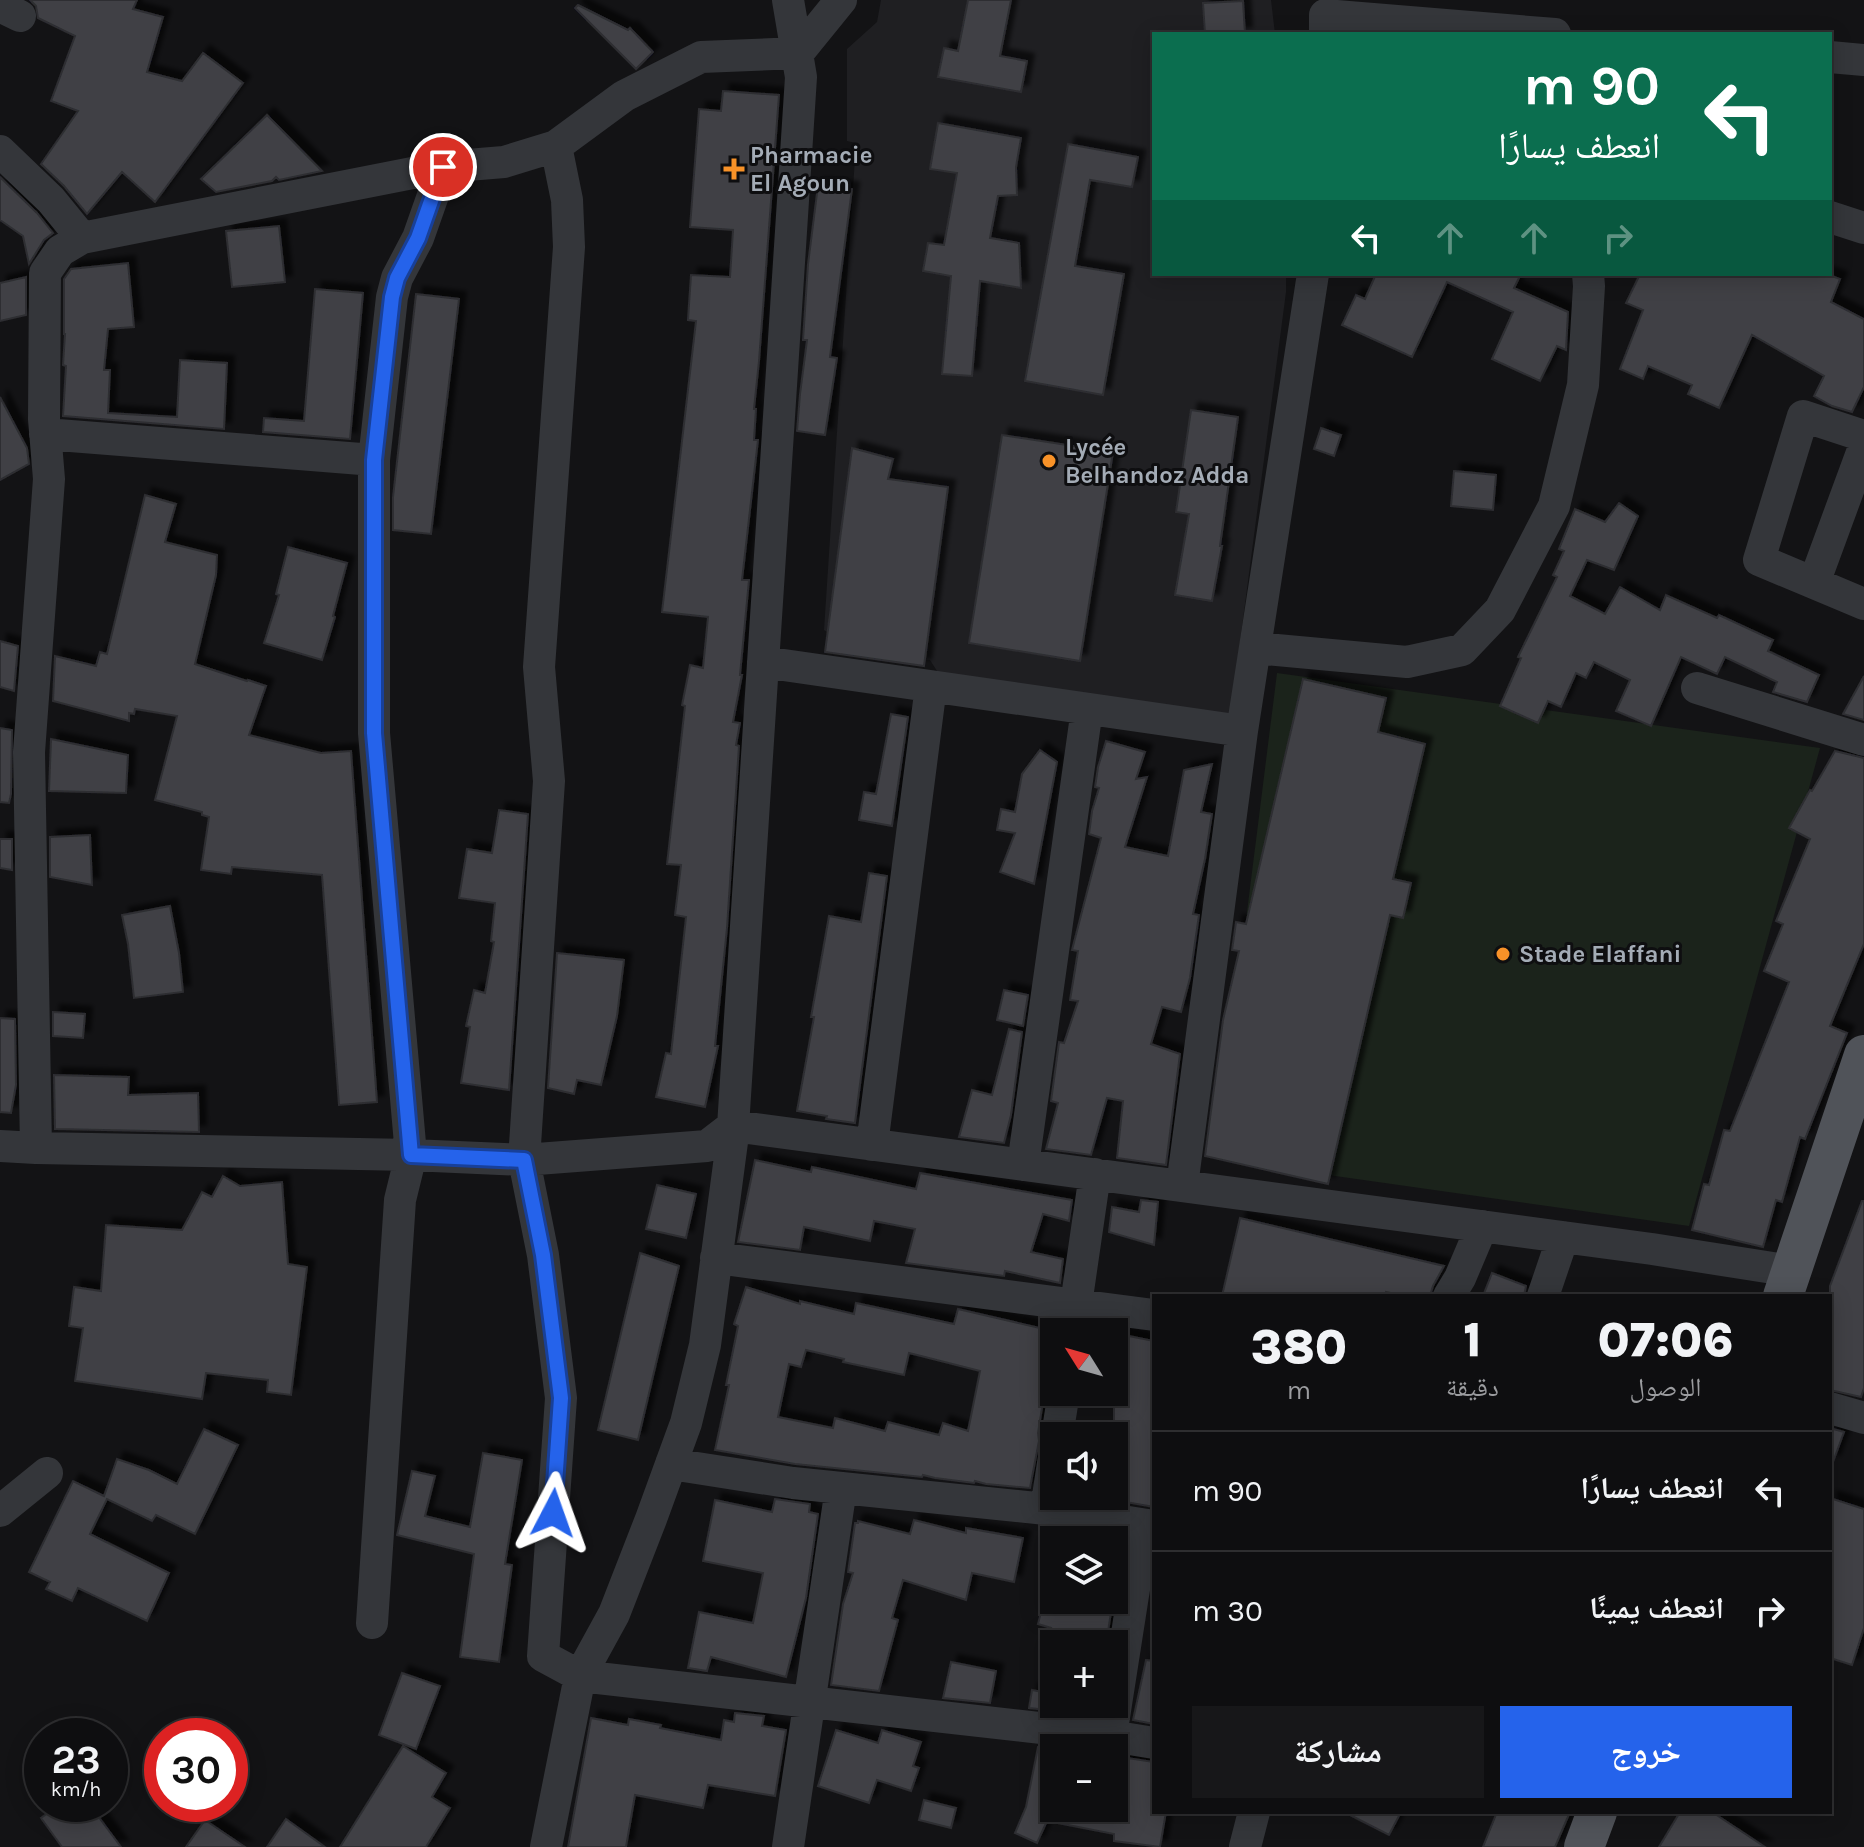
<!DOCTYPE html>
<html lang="ar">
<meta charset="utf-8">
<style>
:root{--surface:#0e0e10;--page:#171719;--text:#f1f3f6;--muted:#9b9c9f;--line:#2e2e30;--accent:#2563eb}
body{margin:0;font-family:Karla,"Noto Naskh Arabic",sans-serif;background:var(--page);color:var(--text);direction:rtl;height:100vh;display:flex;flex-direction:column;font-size:30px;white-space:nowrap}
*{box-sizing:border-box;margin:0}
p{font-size:26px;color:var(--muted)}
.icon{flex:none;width:44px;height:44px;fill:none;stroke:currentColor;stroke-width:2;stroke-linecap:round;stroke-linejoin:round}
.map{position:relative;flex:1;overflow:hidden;direction:ltr}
.drawer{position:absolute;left:1152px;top:1294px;width:680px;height:520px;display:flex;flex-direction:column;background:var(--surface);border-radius:0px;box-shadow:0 4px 20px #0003,0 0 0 2px var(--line);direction:rtl}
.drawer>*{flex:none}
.guide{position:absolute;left:1152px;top:32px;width:680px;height:244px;border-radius:0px;box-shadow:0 4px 20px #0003,0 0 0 2px var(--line);direction:rtl;background:#0b6e4f;color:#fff;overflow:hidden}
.needle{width:52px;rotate:307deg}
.tools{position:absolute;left:1040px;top:1318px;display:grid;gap:16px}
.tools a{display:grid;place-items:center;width:88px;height:88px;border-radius:0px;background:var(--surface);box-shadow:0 4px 20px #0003,0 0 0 2px var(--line);font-size:40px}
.speed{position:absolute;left:24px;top:1718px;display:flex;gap:16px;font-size:40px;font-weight:700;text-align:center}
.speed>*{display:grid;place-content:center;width:104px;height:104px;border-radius:50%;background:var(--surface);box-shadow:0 4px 20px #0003,0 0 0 2px var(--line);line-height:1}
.speed small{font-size:20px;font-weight:400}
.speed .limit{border:12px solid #d22;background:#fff;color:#111}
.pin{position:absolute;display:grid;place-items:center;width:68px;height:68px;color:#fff;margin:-34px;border:4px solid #fff;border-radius:50%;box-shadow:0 2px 8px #0007}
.me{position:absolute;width:88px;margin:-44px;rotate:4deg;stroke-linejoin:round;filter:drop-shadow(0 0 6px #0008)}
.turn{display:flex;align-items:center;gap:28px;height:168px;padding:0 40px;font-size:36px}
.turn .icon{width:104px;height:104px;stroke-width:2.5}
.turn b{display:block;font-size:56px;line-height:68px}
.lanes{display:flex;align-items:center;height:76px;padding:0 40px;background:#0003;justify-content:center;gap:40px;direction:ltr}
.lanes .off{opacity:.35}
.eta{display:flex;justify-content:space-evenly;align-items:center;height:136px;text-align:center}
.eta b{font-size:48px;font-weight:800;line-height:56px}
.cta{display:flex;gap:16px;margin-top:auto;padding:16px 40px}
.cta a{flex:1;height:92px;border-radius:0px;background:var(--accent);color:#fff;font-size:32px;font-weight:800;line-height:92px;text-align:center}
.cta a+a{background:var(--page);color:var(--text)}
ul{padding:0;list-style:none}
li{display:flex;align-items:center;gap:24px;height:120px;padding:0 40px;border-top:2px solid var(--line)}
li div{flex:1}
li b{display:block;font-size:30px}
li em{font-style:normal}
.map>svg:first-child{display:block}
.built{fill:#1f1f22}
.green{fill:#1b231b}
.building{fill:#3f4145;stroke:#2d2d31;stroke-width:2;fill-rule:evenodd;filter:url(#shadow)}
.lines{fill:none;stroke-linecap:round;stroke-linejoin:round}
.minor{stroke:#34363a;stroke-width:32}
.major{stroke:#505359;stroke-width:40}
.route-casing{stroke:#184099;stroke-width:20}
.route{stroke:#2563eb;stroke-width:14}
.poi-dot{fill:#f89228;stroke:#0e0e10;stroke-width:3}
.labels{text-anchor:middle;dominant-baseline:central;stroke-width:6;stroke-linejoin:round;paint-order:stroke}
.poi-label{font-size:24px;font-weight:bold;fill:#a4acb6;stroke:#0e0e10;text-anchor:start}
</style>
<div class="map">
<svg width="1864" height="1847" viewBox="0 0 1864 1847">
<defs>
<filter id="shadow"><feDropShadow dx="7" dy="-7" stdDeviation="2" flood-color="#0009"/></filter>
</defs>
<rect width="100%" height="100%" fill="#131315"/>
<!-- built -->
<path class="built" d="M 881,0 L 1271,0 L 1275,34 L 1154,34 L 1154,274 L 1286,274 L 1286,292 L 1230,718 L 944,682 L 930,660 L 831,652 L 832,635 L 824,630 L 856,143 L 847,141 L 847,49 L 877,22 Z"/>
<!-- green -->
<path class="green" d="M 1277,673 L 1820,748 L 1689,1226 L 1216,1159 Z"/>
<!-- building -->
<path class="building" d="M 30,0 L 137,0 L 133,9 L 163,17 L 147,72 L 182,81 L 203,53 L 243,83 L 155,202 L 122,172 L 87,214 L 64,186 L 41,164 L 78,111 L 51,101 L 75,36 L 38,18 L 36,6 Z
M 968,0 L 1011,0 L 1000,56 L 1027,61 L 1021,92 L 938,77 L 944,48 L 958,51 Z
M 1243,1 L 1245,34 L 1205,34 L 1203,3 Z
M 578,5 L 628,30 L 630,28 L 653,52 L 636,69 L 575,8 Z
M 723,91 L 779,95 L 759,361 L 754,409 L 756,409 L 754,440 L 758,440 L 742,580 L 749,580 L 740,675 L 742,675 L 733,722 L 740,723 L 736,745 L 739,746 L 727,928 L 715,1046 L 718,1046 L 705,1107 L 656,1097 L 666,1053 L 671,1054 L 686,917 L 675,915 L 681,865 L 667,864 L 685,706 L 682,705 L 690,665 L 703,668 L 708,617 L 662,612 L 696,321 L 688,320 L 688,319 L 691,275 L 730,277 L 733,230 L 690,227 L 699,109 L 721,111 Z
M 267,115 L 322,171 L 279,180 L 276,177 L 272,181 L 216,192 L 201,179 Z
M 938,123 L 1021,138 L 1016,167 L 1017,195 L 998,196 L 990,238 L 1019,243 L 1021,288 L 980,281 L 972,376 L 942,374 L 951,276 L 923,271 L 928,243 L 944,245 L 957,173 L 930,169 Z
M 1068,144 L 1138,157 L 1132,187 L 1090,180 L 1075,266 L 1124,274 L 1103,395 L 1025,381 Z
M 0,177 L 37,213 L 53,233 L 44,240 L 29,264 L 23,236 L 0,220 Z
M 818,185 L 852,189 L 830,357 L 837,358 L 825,435 L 797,431 L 800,394 L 807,340 L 803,340 L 808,264 Z
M 279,226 L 285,282 L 232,287 L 226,231 Z
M 128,263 L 134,327 L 108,329 L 104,370 L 110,370 L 108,413 L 177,417 L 180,360 L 227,363 L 224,429 L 63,416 L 66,366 L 63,365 L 65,334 L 64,334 L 64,279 L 71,269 Z
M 1376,274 L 1521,274 L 1514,288 L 1568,312 L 1566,350 L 1557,346 L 1540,381 L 1492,359 L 1513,312 L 1447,282 L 1412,357 L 1342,325 L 1356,295 L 1365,299 Z
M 1640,274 L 1827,274 L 1840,279 L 1831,302 L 1864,319 L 1864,387 L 1852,412 L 1832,406 L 1814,396 L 1824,376 L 1752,335 L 1719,408 L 1688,394 L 1692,385 L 1648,366 L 1643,379 L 1620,369 L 1643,310 L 1626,303 Z
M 26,277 L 26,315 L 0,321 L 0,283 Z
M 315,289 L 363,293 L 350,439 L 263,432 L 264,418 L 304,421 Z
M 416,294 L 459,299 L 431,534 L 393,530 L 393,497 Z
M 0,397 L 27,448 L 29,464 L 0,480 Z
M 1191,410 L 1238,417 L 1220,546 L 1222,546 L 1212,601 L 1175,595 L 1189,514 L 1176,512 Z
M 1321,428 L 1341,435 L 1334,456 L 1314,449 Z
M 1002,435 L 1113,452 L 1080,661 L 969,643 Z
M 852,448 L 893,459 L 888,479 L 948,487 L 924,666 L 825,652 Z
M 1454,471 L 1496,475 L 1493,510 L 1451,506 Z
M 145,495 L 176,504 L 165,542 L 217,555 L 216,575 L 195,664 L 247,681 L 248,680 L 266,686 L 249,735 L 321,753 L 351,751 L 377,1102 L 339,1105 L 322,875 L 232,867 L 231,874 L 201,870 L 209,817 L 202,815 L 202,812 L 155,800 L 177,716 L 135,709 L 134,714 L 129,713 L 129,721 L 53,701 L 55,656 L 96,666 L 100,652 L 107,654 Z
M 1619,503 L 1638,516 L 1614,570 L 1587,560 L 1570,596 L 1605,614 L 1620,587 L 1660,610 L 1666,595 L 1717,618 L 1719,615 L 1773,640 L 1768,651 L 1819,675 L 1807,702 L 1773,692 L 1777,682 L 1725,657 L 1717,674 L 1681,657 L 1651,726 L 1616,711 L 1630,680 L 1594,662 L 1586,678 L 1576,673 L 1561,707 L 1548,701 L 1538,723 L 1500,706 L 1521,658 L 1518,657 L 1557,577 L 1553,575 L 1564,551 L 1559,549 L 1575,509 L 1605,522 Z
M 288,547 L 347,563 L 333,616 L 335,617 L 322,660 L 264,643 L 279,595 L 276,594 Z
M 0,641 L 18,646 L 14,691 L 0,687 Z
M 1864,676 L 1864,720 L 1843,714 Z
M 1303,679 L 1386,698 L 1378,732 L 1425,744 L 1393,879 L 1411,883 L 1403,918 L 1390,915 L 1328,1184 L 1205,1156 L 1223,1020 L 1239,951 L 1232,950 L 1236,922 L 1246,924 Z
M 891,714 L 908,717 L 892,826 L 859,820 L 864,792 L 876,794 Z
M 0,728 L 12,730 L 11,794 L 9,803 L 0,802 Z
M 51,739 L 128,755 L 126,793 L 49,791 Z
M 1106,741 L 1145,752 L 1136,779 L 1147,777 L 1125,847 L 1168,856 L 1184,770 L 1212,764 L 1201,812 L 1212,814 L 1205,859 L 1193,914 L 1199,915 L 1190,978 L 1181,1012 L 1162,1007 L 1151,1044 L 1180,1054 L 1166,1165 L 1117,1158 L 1123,1101 L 1107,1098 L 1091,1155 L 1046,1149 L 1058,1103 L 1051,1101 L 1059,1042 L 1064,1043 L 1078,1001 L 1070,1000 L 1078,951 L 1072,950 L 1101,838 L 1089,834 L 1092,811 L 1099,788 L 1095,787 L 1098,767 Z
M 1040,750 L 1057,762 L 1034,884 L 1000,872 L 1015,833 L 997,830 L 1001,809 L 1015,812 L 1022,774 Z
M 1835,751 L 1864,758 L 1864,944 L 1830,1026 L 1847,1033 L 1805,1139 L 1800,1137 L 1782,1202 L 1776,1200 L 1763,1247 L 1692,1230 L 1704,1184 L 1709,1185 L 1724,1130 L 1730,1131 L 1789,982 L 1764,971 L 1783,924 L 1776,921 L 1810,839 L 1789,828 L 1810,790 L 1812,791 Z
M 499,810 L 528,814 L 509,1090 L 461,1083 L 470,1027 L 466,1026 L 474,990 L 485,993 L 494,942 L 491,941 L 495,903 L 459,898 L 467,849 L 492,853 Z
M 90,835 L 92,885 L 50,877 L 50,837 Z
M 0,839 L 12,839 L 12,870 L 0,868 Z
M 869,873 L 887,876 L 855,1123 L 826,1119 L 827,1116 L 797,1111 L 814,1017 L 811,1017 L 829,916 L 861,922 Z
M 170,906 L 179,953 L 183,992 L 134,998 L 128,944 L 122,915 Z
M 557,953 L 624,960 L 617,1016 L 601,1085 L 577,1080 L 574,1094 L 548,1088 Z
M 1004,990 L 1028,995 L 1023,1026 L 997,1020 Z
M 53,1012 L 85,1014 L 83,1038 L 53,1036 Z
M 0,1018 L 15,1019 L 16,1085 L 11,1113 L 0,1112 Z
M 1009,1029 L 1022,1032 L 1011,1115 L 1004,1143 L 959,1137 L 972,1090 L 992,1095 Z
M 54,1075 L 129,1077 L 128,1095 L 198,1093 L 199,1132 L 55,1129 Z
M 755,1160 L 811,1172 L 812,1167 L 916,1189 L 920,1173 L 1072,1200 L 1069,1221 L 1043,1214 L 1031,1252 L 1063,1259 L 1060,1283 L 1005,1271 L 1004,1276 L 906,1263 L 915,1229 L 874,1221 L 870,1241 L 804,1227 L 800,1250 L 738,1242 Z
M 223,1176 L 240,1186 L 282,1182 L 288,1264 L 307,1267 L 291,1395 L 267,1392 L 268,1380 L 206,1373 L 202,1399 L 75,1381 L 83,1328 L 69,1326 L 74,1287 L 101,1291 L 106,1225 L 182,1230 L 202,1192 L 212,1197 Z
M 657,1185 L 696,1194 L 686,1238 L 646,1229 Z
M 1141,1200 L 1158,1202 L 1154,1245 L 1109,1232 L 1112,1207 L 1139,1212 Z
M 1862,1201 L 1864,1201 L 1864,1388 L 1861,1397 L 1830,1390 L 1830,1286 Z
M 1240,1218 L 1444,1266 L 1433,1286 L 1430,1296 L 1404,1296 L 1386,1292 L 1385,1296 L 1222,1296 Z
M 640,1253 L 679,1266 L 638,1440 L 598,1430 Z
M 1492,1273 L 1526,1286 L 1524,1296 L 1483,1296 Z
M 746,1287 L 800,1304 L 800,1301 L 854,1314 L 856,1303 L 954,1324 L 958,1309 L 1053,1331 L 1054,1373 L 1045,1389 L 1038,1433 L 1039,1441 L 1030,1488 L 986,1484 L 975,1481 L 974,1483 L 935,1478 L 923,1475 L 922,1477 L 795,1464 L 715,1450 L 729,1385 L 726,1385 L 738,1326 L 734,1324 ZM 806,1350 L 844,1359 L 843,1362 L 904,1375 L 909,1353 L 980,1371 L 968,1431 L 943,1423 L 939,1435 L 888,1422 L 885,1431 L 835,1418 L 833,1428 L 778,1417 L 789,1364 L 801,1367 Z
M 1114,1333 L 1154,1341 L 1154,1507 L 1114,1500 Z
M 1830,1428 L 1844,1432 L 1833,1462 L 1830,1461 Z
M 204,1429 L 238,1445 L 195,1534 L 156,1515 L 152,1521 L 107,1499 L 90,1534 L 169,1573 L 147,1621 L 78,1588 L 72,1601 L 46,1589 L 50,1582 L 29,1572 L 73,1481 L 104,1496 L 117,1459 L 149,1470 L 177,1484 Z
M 483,1453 L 522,1460 L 505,1564 L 512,1565 L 499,1662 L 460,1657 L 474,1554 L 397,1535 L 412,1471 L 435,1476 L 425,1516 L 470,1527 Z
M 1830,1498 L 1864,1509 L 1864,1628 L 1852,1665 L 1830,1658 Z
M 775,1499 L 810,1504 L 809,1512 L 818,1514 L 806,1598 L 786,1677 L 711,1657 L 707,1671 L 688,1668 L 699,1612 L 753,1623 L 763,1573 L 703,1561 L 715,1500 L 772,1512 Z
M 914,1520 L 966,1533 L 966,1528 L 1023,1538 L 1014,1582 L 972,1573 L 966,1600 L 903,1580 L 892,1618 L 898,1620 L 879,1691 L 831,1685 L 843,1604 L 853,1573 L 848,1572 L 855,1523 L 858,1523 L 858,1521 L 910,1534 Z
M 1044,1600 L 1113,1600 L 1106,1644 L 1046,1644 L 1051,1628 L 1038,1624 Z
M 1146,1660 L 1154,1661 L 1154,1724 L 1133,1720 Z
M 951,1662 L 996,1671 L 990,1703 L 943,1698 Z
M 402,1673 L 440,1686 L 416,1749 L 379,1735 Z
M 1032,1690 L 1054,1694 L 1054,1704 L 1097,1704 L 1095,1715 L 1029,1708 Z
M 735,1713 L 764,1716 L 762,1726 L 786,1730 L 775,1796 L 708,1785 L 703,1808 L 635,1795 L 626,1847 L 568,1847 L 591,1718 L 628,1725 L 629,1719 L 661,1725 L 660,1728 L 721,1740 L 724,1720 L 734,1722 Z
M 836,1730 L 878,1743 L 882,1730 L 921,1742 L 913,1766 L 919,1768 L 911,1791 L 877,1780 L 869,1803 L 818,1786 Z
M 403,1746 L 446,1773 L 432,1797 L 450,1808 L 426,1847 L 340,1847 Z
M 1038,1747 L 1054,1749 L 1054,1808 L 1114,1808 L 1114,1756 L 1154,1762 L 1154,1812 L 1166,1812 L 1160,1847 L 1114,1841 L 1114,1834 L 1047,1821 L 1037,1843 L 1015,1833 L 1026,1807 Z
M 924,1800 L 956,1808 L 951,1828 L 919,1820 Z
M 60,1804 L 89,1804 L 121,1847 L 62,1847 L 41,1818 Z
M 1344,1812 L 1401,1812 L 1389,1835 Z
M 1497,1812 L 1570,1812 L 1555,1847 L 1483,1847 Z
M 1680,1812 L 1712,1812 L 1765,1847 L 1659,1847 Z
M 286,1819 L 325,1847 L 267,1847 Z
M 205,1820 L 245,1847 L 186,1847 Z"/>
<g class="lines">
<!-- minor -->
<path class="minor" d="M 841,0 L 798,53 L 701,57 L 624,96 L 556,146 L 567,200 L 569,247 L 539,667 L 549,781 L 524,1160 L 543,1255 L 561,1398 L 543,1656 L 580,1676 L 1111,1736 L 1154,1743
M 0,6 L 20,16
M 1325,34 L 1325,15 L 1555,34
M 1830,57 L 1864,60
M 0,151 L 51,200 L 82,238
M 443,167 L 82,238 L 60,251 L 45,273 L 44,419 L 49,479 L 29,752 L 36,1148 L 411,1155 L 374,733 L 374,460 L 392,297 L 397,278 L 418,238 L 443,167 L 504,162 L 556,146
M 1830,217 L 1864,228
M 45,434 L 374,460
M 1864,436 L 1803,416 L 1759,560 L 1864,604
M 1814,583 L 1864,447
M 1255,648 L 1407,662 L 1462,650 L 1500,610 L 1554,506 L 1583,385 L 1589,286 L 1588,274
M 763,662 L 1242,731
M 1697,688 L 1864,740
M 872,1145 L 931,686
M 0,1146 L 36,1148
M 1023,1165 L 1087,709
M 1182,1186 L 1242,731 L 1313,274
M 716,1258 L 1154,1315
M 1449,1296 L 1460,1278 L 1482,1226
M 1543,1296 L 1563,1237
M 1072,1332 L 1095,1174
M 1830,1408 L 1864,1418
M 1057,1436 L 1064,1392
M 671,1464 L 793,1483 L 1046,1509 L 1154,1526
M 1046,1509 L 1054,1457
M 0,1511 L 47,1473
M 372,1623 L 400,1200 L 411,1155 L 524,1160 L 707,1146 L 733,1126 L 1652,1249 L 1792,1271
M 1111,1736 L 1144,1525
M 546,1847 L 580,1676 L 614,1614 L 651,1519 L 686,1423 L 705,1345 L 732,1142 L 801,77 L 788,0
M 788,1847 L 841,1488
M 1245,1847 L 1254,1812"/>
<!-- major -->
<path class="major" d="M 1783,1296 L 1864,1055
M 1584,1847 L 1597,1812"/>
</g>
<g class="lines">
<!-- route casing -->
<g class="route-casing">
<path id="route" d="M 443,167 L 418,238 L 397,278 L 392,297 L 374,460 L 374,733 L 411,1155 L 524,1160 L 543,1255 L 561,1398 L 553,1513"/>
</g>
<!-- route -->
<use href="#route" class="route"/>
</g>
<!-- markers -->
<g class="poi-dot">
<path d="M730 157h8v8h8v8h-8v8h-8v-8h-8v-8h8z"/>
<circle cx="1049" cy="461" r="8"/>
<circle cx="1503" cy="954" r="8"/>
</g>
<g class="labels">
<!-- poi labels -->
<g class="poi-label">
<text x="750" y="155">Pharmacie<tspan x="750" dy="28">El Agoun</tspan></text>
<text x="1065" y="447">Lycée<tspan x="1065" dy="28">Belhandoz Adda</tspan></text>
<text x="1519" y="954">Stade Elaffani</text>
</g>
</g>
</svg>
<div class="tools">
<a><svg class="needle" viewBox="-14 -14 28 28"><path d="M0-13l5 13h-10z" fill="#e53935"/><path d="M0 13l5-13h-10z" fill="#9b9c9f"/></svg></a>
<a><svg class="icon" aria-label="sound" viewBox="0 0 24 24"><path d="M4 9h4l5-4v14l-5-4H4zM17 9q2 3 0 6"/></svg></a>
<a><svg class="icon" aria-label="layers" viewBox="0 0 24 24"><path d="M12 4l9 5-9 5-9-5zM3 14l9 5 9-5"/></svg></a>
<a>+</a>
<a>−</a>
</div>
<div class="speed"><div>23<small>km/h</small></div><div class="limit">30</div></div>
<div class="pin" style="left:443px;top:167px;background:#d93025"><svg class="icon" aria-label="arrive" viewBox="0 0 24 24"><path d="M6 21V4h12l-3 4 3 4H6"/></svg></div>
<svg class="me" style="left:553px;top:1513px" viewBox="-20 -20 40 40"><path d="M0-17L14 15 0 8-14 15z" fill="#2563eb" stroke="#fff" stroke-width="4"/></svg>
<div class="guide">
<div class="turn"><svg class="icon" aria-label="left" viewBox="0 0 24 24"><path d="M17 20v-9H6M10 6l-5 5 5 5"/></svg><div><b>90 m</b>انعطف يسارًا</div></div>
<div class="lanes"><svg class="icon" aria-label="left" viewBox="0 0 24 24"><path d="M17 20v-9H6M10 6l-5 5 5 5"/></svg><svg class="icon off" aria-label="ahead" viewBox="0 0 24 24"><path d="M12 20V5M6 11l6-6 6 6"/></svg><svg class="icon off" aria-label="ahead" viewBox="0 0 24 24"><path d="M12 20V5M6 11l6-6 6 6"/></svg><svg class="icon off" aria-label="right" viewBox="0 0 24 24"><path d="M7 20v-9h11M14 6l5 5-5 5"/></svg></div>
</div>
<section class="drawer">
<div class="eta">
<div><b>07:06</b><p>الوصول</p></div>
<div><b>1</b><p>دقيقة</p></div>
<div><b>380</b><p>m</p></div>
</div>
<ul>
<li><svg class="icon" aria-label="left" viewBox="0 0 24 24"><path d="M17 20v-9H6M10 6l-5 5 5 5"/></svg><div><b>انعطف يسارًا</b></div><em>90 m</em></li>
<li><svg class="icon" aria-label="right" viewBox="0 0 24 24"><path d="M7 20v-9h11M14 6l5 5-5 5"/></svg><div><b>انعطف يمينًا</b></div><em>30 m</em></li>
</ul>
<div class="cta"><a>خروج</a><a>مشاركة</a></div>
</section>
</div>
